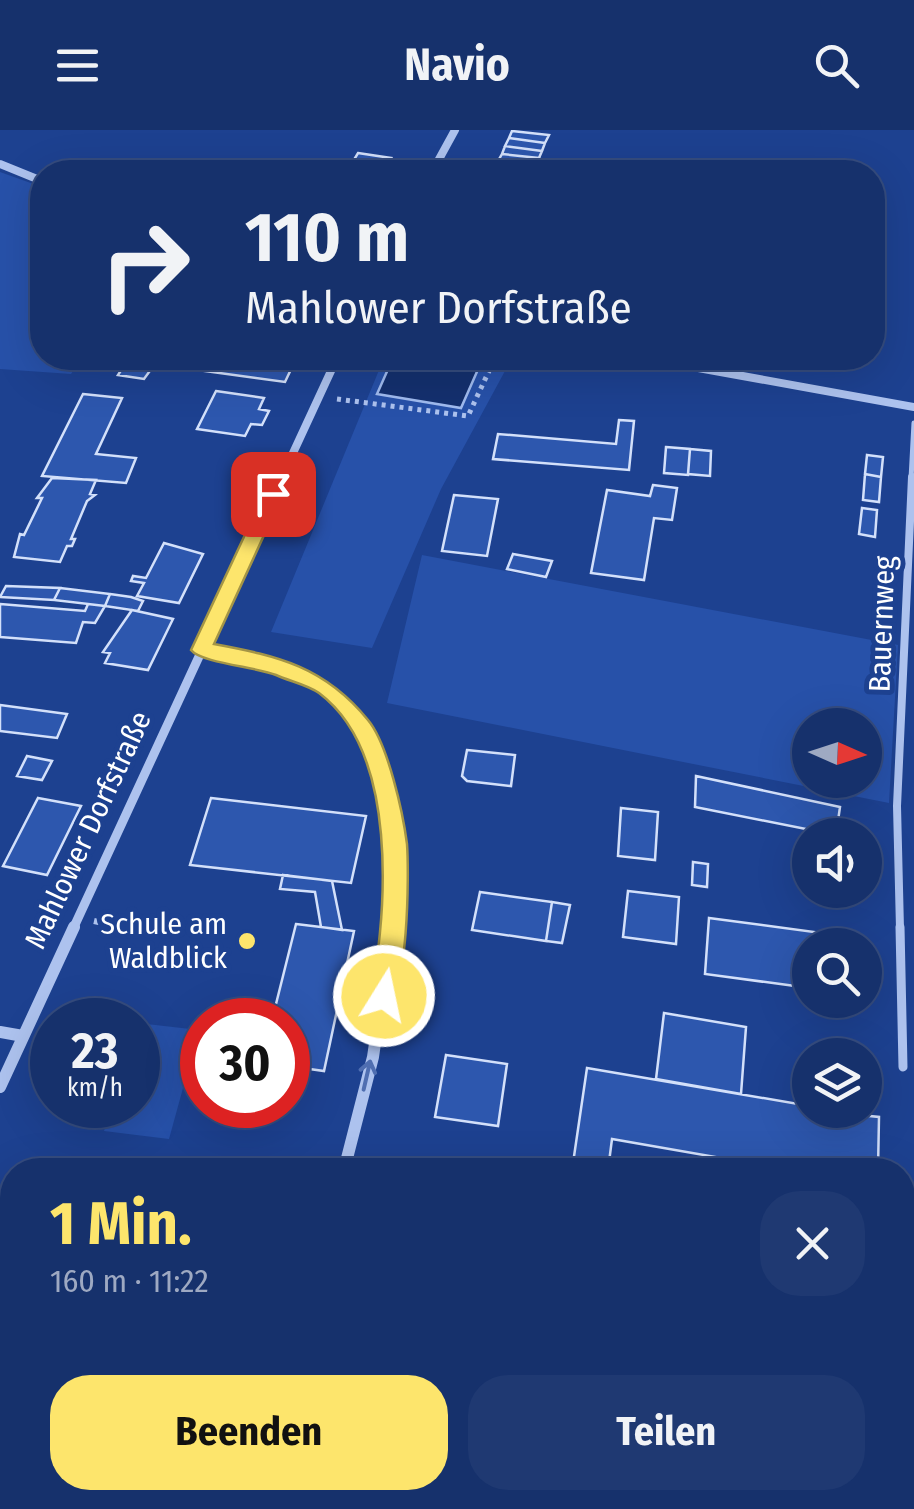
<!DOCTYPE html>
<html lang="de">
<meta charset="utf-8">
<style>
:root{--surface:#16316c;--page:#1f3972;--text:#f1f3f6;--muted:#9ea9c2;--line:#354c7f;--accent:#fde56c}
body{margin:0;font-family:"Fira Sans Condensed",sans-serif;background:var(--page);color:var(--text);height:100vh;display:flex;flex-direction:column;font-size:38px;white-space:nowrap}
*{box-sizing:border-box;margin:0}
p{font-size:32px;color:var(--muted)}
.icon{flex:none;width:55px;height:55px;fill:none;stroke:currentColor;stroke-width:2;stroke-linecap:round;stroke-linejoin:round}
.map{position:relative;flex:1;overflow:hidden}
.sheet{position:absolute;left:0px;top:1028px;width:915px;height:352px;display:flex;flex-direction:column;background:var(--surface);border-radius:40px 40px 0 0;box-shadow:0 10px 40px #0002,0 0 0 2px var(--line)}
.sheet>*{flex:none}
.top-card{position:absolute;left:30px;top:30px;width:855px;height:210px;border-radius:40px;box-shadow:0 10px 40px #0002,0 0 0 2px var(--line);background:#16316c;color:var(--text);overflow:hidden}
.needle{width:65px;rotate:93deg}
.buttons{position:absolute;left:792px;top:578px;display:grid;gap:20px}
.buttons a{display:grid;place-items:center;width:90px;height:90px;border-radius:50%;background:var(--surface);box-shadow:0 10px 40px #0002,0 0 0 2px var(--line);font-size:50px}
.speed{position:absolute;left:30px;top:868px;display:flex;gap:20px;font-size:50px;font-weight:700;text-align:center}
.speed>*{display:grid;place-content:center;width:130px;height:130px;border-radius:50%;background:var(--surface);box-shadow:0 10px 40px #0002,0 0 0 2px var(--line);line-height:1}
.speed small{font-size:25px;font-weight:400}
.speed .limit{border:15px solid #d22;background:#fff;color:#111}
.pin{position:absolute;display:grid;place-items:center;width:85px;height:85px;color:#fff;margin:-42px;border-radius:20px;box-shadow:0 5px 15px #0006}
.me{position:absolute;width:110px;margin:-55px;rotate:10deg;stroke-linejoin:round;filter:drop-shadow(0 0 8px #0008)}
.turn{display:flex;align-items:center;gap:35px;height:210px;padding:0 50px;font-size:45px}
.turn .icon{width:130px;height:130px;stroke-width:2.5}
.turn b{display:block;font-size:70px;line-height:85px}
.round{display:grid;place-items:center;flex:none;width:105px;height:105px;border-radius:40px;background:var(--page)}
.overview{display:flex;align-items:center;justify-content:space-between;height:170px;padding:0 50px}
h1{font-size:60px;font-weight:700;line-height:75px;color:var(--accent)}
.cta{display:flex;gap:20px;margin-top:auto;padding:20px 50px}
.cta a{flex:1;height:115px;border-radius:40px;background:var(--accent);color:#111;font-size:40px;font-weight:700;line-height:115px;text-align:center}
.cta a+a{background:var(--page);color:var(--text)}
header{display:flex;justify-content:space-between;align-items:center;height:130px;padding:0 50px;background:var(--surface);font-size:45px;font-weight:700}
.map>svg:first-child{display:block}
.green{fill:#2751a9;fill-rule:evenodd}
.water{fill:#14306f;stroke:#a0bbef;stroke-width:2.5}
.building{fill:#2d57ae;stroke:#d3e0fa;stroke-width:2.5}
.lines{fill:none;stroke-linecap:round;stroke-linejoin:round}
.path-far1{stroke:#adc2ee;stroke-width:5;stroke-dasharray:4 5;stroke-linecap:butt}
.path{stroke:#adc2ee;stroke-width:6;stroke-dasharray:5 8;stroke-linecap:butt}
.service-far2{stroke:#adc2ee;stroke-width:5}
.service-far1{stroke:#adc2ee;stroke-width:8}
.service{stroke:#adc2ee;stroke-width:9}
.minor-far2{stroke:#adc2ee;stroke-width:8}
.minor-far1{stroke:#adc2ee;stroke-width:9}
.minor{stroke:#adc2ee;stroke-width:12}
.oneway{stroke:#4f6eb1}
.route{fill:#fde56c;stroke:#a49546;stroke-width:2.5}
.poi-dot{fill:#fde56c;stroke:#1d4190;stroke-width:4}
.labels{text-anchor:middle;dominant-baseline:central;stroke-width:10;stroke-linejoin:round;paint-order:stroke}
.street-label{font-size:30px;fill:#fff;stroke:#1d4190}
.poi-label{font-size:30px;fill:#fff;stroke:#1d4190;text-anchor:end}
</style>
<header><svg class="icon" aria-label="menu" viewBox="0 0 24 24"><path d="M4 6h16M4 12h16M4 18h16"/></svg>Navio<svg class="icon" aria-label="search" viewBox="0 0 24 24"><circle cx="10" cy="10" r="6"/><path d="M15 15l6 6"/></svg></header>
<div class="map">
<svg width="914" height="1379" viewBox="0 0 914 1379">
<rect width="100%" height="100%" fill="#1d4190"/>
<!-- green -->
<path class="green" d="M 0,42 L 42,57 L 42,228 L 82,228 L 71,244 L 0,239 Z
M 384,228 L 512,228 L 441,359 L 372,518 L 271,502 Z
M 422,425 L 898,515 L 889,673 L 387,573 ZM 865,595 L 865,650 L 810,650 L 810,595 Z
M 138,893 L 199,900 L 169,1009 L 104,1001 L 112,975 L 138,975 Z"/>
<!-- water -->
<path class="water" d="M 393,228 L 483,228 L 461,278 L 377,264 Z"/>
<!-- building -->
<path class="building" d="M 512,1 L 549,5 L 545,13 L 509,8 Z
M 509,8 L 545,13 L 542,21 L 505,16 Z
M 505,16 L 542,21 L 539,28 L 502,24 Z
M 358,23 L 391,28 L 382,42 L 349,38 Z
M 502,24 L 539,28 L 535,36 L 498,31 Z
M 498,31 L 535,36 L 533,42 L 494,39 Z
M 110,228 L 254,228 L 294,233 L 285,252 Z
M 125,234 L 152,238 L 144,249 L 118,245 Z
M 216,261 L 264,268 L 259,279 L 269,281 L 262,295 L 251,294 L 245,306 L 197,299 Z
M 83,264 L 122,268 L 96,324 L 136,328 L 126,353 L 42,346 Z
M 619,290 L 634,291 L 629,340 L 493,329 L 498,304 L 616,314 Z
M 666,317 L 690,319 L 688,345 L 664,343 Z
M 690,319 L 711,321 L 710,346 L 688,344 Z
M 867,325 L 883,327 L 881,347 L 865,344 Z
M 865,344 L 881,347 L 879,372 L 863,370 Z
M 52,348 L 96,350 L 90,364 L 95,365 L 87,371 L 71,409 L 75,409 L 72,416 L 67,416 L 60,432 L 14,427 L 20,404 L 24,405 L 42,368 L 37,368 Z
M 653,355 L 677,358 L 672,390 L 654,388 L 644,450 L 591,443 L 607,360 L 650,366 Z
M 454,365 L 498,369 L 487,426 L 442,421 Z
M 862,378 L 877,380 L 875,407 L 859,404 Z
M 164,413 L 203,424 L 179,473 L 137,466 L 144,453 L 131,451 L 133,446 L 146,448 Z
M 513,424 L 552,431 L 546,447 L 507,439 Z
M 6,456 L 60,458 L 54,470 L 0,467 Z
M 60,458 L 110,464 L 105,476 L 54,470 Z
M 110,464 L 131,467 L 143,471 L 138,481 L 105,476 Z
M 0,474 L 85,481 L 88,474 L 105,476 L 95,493 L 83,492 L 76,513 L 0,507 Z
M 132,480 L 173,489 L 148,540 L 105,533 L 110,523 L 103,522 Z
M 0,575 L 67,584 L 57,608 L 0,601 Z
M 467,620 L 515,625 L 511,656 L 467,651 L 462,646 Z
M 27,626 L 52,631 L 42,650 L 17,646 Z
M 696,646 L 840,677 L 836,705 L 695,677 Z
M 38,668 L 81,676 L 47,745 L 3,736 Z
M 211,668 L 366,686 L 351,753 L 190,735 Z
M 621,678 L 658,682 L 655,730 L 618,726 Z
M 693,732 L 708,734 L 707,757 L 692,755 Z
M 283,745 L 332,751 L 342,800 L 321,797 L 315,762 L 280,759 Z
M 628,761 L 679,767 L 676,814 L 623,807 Z
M 480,762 L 552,772 L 546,811 L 472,800 Z
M 552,772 L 570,775 L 562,813 L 546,811 Z
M 709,788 L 844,806 L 844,815 L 810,815 L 810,858 L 705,844 Z
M 296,794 L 354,801 L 324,941 L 288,936 L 288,890 L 272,890 Z
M 664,883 L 746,897 L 741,964 L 656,949 Z
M 446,925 L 507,934 L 498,996 L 435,987 Z
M 587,938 L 810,976 L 810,980 L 879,987 L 878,1040 L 790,1040 L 612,1009 L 608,1040 L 572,1040 Z
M 262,1368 L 410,1368 L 472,1379 L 259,1379 Z"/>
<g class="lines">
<!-- path-far1 -->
<path class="path-far1" d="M 337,269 L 468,286 L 495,228"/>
<!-- path -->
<path class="path" d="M 94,791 L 115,796"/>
<!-- service-far2 -->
<path class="service-far2" d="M 911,349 L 914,293"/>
<!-- service-far1 -->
<path class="service-far1" d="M 900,799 L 897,676 L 912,347"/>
<!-- service -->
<path class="service" d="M 900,797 L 903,937"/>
<!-- minor-far2 -->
<path class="minor-far2" d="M 0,34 L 42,51
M 432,42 L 455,0
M 643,228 L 914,277
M 281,349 L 337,228"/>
<!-- minor-far1 -->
<path class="minor-far1" d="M 201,519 C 240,527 284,531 318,553 C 394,600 401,720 392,799
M 73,799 L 282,347"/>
<!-- minor -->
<path class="minor" d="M 0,902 L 23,906
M 0,957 L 74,797
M 344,1040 L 373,927 L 392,797
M 151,1379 L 161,1368"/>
</g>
<!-- one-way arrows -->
<defs><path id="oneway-shaft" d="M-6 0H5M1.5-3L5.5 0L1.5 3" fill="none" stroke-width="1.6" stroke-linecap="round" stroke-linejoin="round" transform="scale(2.5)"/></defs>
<use class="oneway" href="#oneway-shaft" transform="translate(367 945) rotate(-77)"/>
<!-- route -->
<path class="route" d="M 273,358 L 283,364 L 214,514 C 279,526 325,537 368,590 C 388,614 403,683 407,714 C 409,742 409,868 384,877 L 371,866 C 387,779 399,623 319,563 C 308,555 289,551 276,545 C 257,537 201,533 191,520 L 264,364 Z"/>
<!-- markers -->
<circle class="poi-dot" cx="247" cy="811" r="10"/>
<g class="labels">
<!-- street labels -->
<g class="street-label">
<text transform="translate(882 494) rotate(-88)">Bauernweg</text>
<text transform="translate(88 700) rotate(-65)">Mahlower Dorfstraße</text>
</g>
<!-- poi labels -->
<g class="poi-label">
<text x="227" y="794">Schule am<tspan x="227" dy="34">Waldblick</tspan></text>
</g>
</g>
</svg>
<div class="buttons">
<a><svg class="needle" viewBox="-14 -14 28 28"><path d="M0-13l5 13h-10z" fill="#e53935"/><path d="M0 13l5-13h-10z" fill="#9ea9c2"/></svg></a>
<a><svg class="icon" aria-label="sound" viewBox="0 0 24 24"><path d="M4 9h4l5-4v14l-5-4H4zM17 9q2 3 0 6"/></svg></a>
<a><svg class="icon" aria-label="search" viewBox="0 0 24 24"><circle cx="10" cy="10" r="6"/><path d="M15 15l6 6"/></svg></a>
<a><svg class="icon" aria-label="layers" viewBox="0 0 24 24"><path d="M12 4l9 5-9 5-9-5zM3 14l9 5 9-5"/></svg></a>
</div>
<div class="speed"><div>23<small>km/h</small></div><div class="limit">30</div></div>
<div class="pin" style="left:273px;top:364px;background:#d93025"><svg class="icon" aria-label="arrive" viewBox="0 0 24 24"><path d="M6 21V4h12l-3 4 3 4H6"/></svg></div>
<svg class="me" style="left:384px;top:866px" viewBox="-20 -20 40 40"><circle r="17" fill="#fde56c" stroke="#fff" stroke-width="3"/><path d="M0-11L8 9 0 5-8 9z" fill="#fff"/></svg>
<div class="top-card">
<div class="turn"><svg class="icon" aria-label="right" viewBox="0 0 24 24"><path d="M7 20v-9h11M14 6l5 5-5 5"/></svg><div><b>110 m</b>Mahlower Dorfstraße</div></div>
</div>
<section class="sheet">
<div class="overview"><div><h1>1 Min.</h1><p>160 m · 11:22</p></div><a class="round"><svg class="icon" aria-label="close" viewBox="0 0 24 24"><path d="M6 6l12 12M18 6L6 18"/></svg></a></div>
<div class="cta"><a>Beenden</a><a>Teilen</a></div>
</section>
</div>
